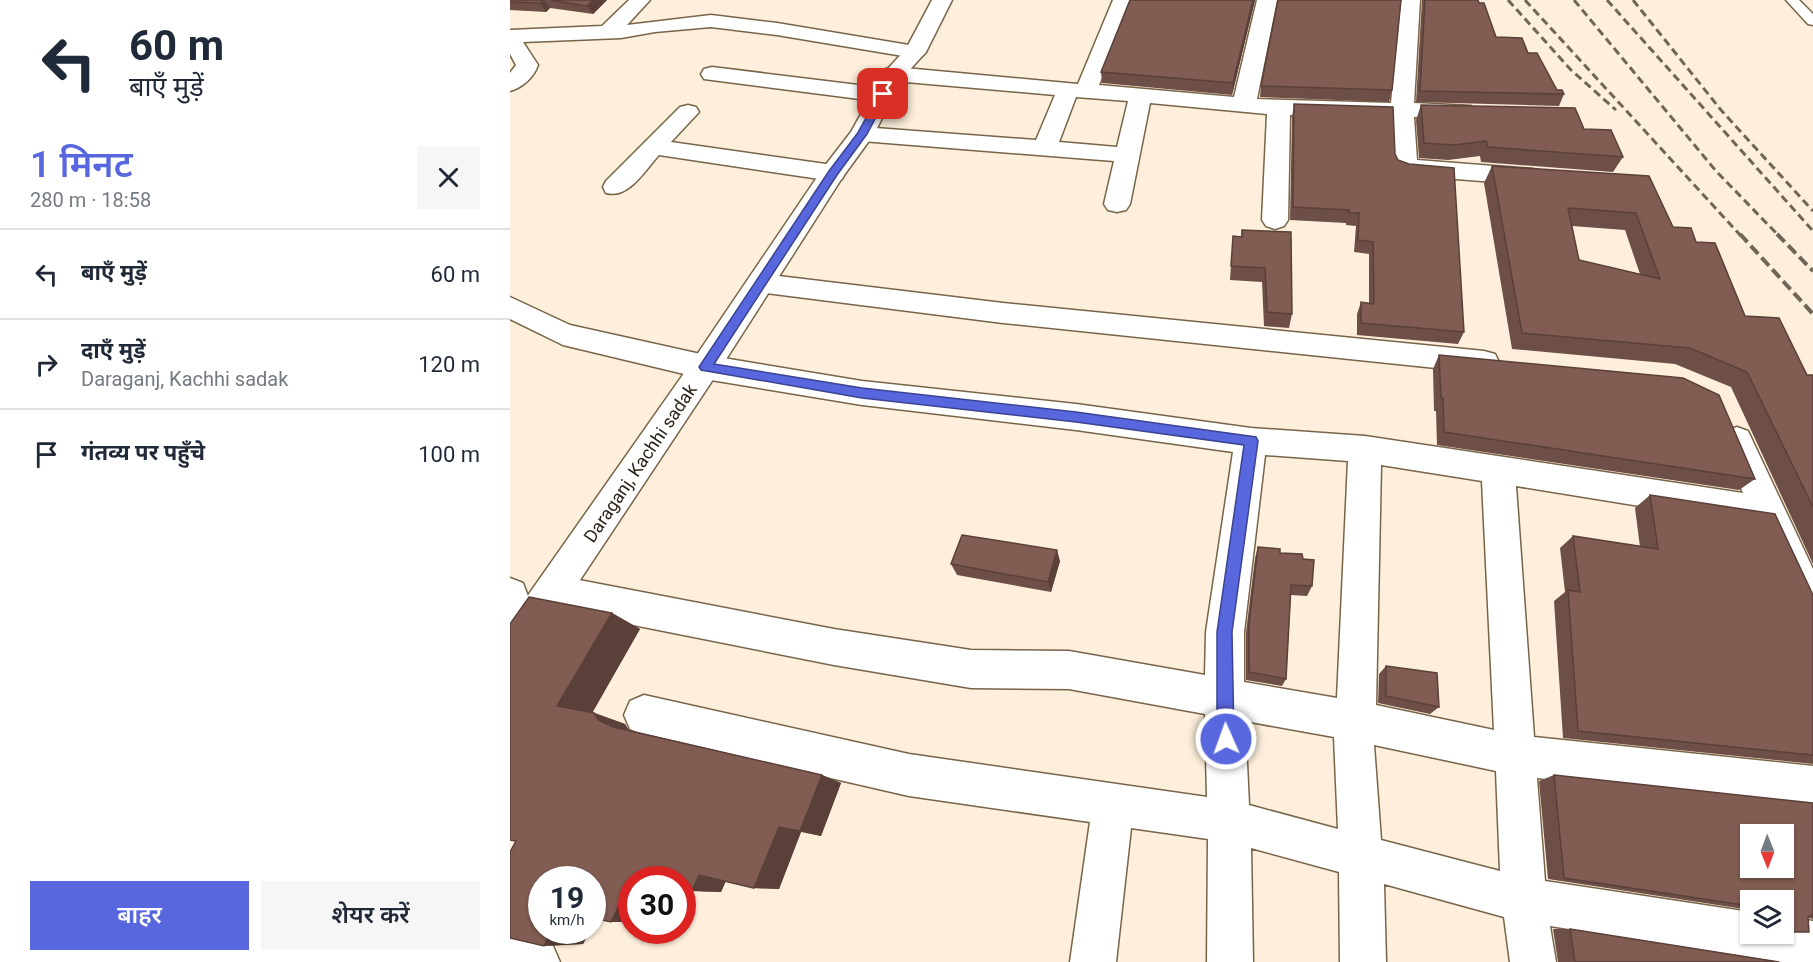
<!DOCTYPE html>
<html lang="hi">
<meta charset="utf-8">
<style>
:root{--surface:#fff;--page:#f6f6f7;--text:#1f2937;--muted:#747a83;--line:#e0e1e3;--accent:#5967de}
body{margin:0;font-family:Roboto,"Noto Sans Devanagari",sans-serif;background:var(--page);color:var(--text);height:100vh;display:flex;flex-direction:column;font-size:22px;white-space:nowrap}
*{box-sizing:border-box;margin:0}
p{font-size:20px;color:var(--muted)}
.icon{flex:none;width:33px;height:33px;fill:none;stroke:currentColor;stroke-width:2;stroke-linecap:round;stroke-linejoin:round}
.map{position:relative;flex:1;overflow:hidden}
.drawer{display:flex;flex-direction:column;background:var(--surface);width:510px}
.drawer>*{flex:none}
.top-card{background:#fff;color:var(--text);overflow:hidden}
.needle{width:39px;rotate:179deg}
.tools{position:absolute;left:1230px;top:824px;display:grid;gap:12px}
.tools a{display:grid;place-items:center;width:54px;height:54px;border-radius:0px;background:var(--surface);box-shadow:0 2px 4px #0004;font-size:30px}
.speed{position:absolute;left:18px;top:866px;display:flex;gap:12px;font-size:30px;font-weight:700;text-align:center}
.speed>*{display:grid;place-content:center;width:78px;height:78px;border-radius:50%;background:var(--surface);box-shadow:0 2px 4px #0004;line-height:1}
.speed small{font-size:15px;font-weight:400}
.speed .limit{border:9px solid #d22;background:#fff;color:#111}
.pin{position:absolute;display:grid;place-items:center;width:51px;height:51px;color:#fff;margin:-26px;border-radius:12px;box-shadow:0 3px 9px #0006}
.me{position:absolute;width:66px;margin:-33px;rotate:358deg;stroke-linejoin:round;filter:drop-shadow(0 0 4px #0008)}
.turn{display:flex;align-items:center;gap:21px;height:126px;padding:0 30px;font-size:27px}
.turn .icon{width:78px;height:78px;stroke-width:2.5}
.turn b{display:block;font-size:42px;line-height:51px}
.round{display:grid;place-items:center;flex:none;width:63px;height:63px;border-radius:0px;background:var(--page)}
.head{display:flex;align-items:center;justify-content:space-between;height:102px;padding:0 30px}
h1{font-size:36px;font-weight:600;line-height:45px;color:var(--accent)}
.primary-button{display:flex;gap:12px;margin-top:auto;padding:12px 30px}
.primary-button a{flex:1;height:69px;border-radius:0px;background:var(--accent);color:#fff;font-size:24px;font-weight:600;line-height:69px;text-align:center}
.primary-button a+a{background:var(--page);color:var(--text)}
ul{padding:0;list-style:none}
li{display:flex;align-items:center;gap:18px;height:90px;padding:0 30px;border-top:2px solid var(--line)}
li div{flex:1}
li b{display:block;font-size:22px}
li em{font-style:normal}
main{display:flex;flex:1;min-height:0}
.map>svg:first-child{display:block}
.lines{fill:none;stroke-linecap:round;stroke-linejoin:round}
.service-casing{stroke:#786447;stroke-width:3}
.minor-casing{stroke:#786447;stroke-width:3}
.tertiary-casing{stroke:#786447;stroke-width:3}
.service{fill:#fff;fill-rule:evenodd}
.minor{fill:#fff;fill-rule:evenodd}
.tertiary{fill:#fff;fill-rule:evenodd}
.rail-far1{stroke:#706557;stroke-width:3;stroke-dasharray:8 4.5;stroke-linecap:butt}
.rail{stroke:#706557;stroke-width:4;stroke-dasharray:11 5;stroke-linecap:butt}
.wall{fill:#6e4f47;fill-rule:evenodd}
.shaded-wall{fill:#5a4039}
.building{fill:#805c52;stroke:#5a4039;stroke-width:1.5;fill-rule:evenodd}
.route{fill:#5967de;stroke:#3a4390;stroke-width:1.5}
.labels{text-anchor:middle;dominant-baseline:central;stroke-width:6;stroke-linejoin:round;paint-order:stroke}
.street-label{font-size:18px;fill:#2d2418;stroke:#fff}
</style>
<main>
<section class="drawer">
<div class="top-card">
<div class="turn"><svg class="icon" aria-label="left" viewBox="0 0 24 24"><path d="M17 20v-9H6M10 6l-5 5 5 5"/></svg><div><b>60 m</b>बाएँ मुड़ें</div></div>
</div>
<div class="head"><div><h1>1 मिनट</h1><p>280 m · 18:58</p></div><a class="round"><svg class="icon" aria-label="close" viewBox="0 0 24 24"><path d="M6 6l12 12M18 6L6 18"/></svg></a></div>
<ul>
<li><svg class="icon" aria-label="left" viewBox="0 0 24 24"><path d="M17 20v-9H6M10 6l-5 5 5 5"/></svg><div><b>बाएँ मुड़ें</b></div><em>60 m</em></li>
<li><svg class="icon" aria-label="right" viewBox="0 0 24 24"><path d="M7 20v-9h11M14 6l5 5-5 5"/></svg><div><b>दाएँ मुड़ें</b><p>Daraganj, Kachhi sadak</p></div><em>120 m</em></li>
<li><svg class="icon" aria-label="arrive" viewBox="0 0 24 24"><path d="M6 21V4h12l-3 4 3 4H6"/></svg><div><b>गंतव्य पर पहुँचे</b></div><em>100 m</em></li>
</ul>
<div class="primary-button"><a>बाहर</a><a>शेयर करें</a></div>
</section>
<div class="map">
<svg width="1303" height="962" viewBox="0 0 1303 962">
<rect width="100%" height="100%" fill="#fdefdb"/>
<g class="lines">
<!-- service casing -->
<g class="service-casing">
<path id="service" d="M 1276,0 L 1289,0 L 1303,14 L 1303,25 L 1298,24 Z"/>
</g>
<!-- minor casing -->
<g class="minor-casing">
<path id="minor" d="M 119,0 L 140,0 L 117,25 L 201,15 L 267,23 L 405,46 L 412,48 L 416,52 L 412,56 L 405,58 L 267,35 L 201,27 L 145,32 L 111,38 L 13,42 L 28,65 C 24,77 12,88 0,91 L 0,73 L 6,65 L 0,54 L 0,30 L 92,26 Z
M 603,0 L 623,0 L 589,85 L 724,97 L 747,0 L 767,0 L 747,99 L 881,103 L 891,2 L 892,0 L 910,0 L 904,103 L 961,106 L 964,111 L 961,116 L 953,118 L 904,117 L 907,160 L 1023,169 L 1032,171 L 1035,177 L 1032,183 L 1023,185 L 895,175 L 886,172 L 883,167 L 881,117 L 780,115 L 778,220 L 774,226 L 765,229 L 756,226 L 752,220 L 757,114 L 640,103 L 620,204 L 616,210 L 607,212 L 598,210 L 594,204 L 604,161 L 352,141 L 344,139 L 340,134 L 344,129 L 352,127 L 526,140 L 545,95 L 384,81 L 376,79 L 373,74 L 376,69 L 384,67 L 568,84 ZM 566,97 L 618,101 L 607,147 L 549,142 Z
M 202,67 L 373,88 L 381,90 L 384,95 L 381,100 L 373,102 L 194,79 L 191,74 L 194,69 Z
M 178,105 L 186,107 L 189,112 L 161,142 L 323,165 L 332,167 L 335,173 L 332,179 L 323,181 L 149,155 C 135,170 119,199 96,193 L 93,187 L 96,181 L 170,107 Z
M 251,274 L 493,303 L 974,351 L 985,354 L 989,362 L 985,370 L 974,373 L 493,323 L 241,291 L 237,284 L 241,277 Z
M 0,297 L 60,325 L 195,355 L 352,381 L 566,404 L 741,428 L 855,436 L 1233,493 L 1211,440 L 1216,431 L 1227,427 L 1238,431 L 1303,569 L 1303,624 L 1290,619 L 1247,525 L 1006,486 L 1024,737 L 1303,766 L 1303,808 L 1027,778 L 1035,881 L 1240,912 L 1240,933 L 1274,933 L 1274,917 L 1303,921 L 1303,962 L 1271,962 L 1040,926 L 1046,962 L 1000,962 L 994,917 L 874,884 L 876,962 L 830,962 L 829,872 L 741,848 L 743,962 L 697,962 L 698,839 L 621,828 L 606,962 L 560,962 L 580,822 L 399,796 L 134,735 L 120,729 L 114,715 L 120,701 L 134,695 L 399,754 L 697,797 L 695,714 L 559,689 L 461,688 L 324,665 L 43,609 L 30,604 L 25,592 L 30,580 L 43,575 L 324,629 L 461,650 L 559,651 L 695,675 L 696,632 L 723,452 L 566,430 L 352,405 L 195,379 L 53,345 L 0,319 ZM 755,455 L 838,461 L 827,698 L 734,682 L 734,632 ZM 871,465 L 972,481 L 984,730 L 866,705 ZM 735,721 L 824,737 L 828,829 L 739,805 ZM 864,745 L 986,771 L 990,871 L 871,840 Z
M 0,578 L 13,583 L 32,633 L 26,646 L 13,651 L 0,646 Z
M 0,932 L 43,946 L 50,962 L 0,962 Z"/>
</g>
<!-- tertiary casing -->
<g class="tertiary-casing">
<path id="tertiary" d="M 422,0 L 442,0 L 416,52 L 393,77 L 364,134 L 332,178 L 206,375 L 13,666 L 0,671 L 0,621 L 184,359 L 314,167 L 341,132 L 373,74 L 396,49 Z"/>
</g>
<!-- service -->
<use href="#service" class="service"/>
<!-- minor -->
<use href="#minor" class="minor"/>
<!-- tertiary -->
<use href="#tertiary" class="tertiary"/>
<!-- rail-far1 -->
<path class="rail-far1" d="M 998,0 L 1061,70 L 1106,110
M 1015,0 L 1231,236
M 1064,0 L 1206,171 L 1269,236
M 1097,0 L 1303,231
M 1123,0 L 1211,110 L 1303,211"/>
<!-- rail -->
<path class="rail" d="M 1230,234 L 1303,314
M 1267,234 L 1303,271"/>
</g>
<!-- wall -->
<path class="wall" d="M 0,0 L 97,0 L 83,14 L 40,8 L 36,12 L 0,10 Z
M 620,0 L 745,0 L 722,95 L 592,83 L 591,72 Z
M 912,0 L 968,0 L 986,37 L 1018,53 L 1047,90 L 1054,94 L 1049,106 L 906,102 Z
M 751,86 L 882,90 L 879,102 L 750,97 Z
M 784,104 L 885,154 L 954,332 L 948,344 L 847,335 L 847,314 L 851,302 L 859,303 L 859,254 L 844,252 L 846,226 L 836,225 L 836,223 L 780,220 L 782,117 Z
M 911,105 L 1074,129 L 1113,157 L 1103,172 L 971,162 L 970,156 L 938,160 L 909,158 L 906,120 Z
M 982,166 L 1139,176 L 1163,227 L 1186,242 L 1235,316 L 1297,375 L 1303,375 L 1303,564 L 1221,387 L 1165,364 L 1002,349 L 974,183 ZM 1062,226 L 1115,230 L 1130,274 L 1069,260 Z
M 732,230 L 782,314 L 779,328 L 754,326 L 752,282 L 720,280 L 723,236 L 731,237 Z
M 929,355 L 1245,479 L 1229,490 L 927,445 L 926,411 L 924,411 L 923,369 Z
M 1140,495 L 1303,595 L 1303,764 L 1053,738 L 1044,601 L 1055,592 L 1050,548 L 1063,536 L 1130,547 L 1125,508 Z
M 748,547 L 793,559 L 802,586 L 797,596 L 781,595 L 776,679 L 772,686 L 736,680 L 736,632 L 745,558 Z
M 550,561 L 541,592 L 447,575 L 441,564 Z
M 19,597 L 102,613 L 130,629 L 82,712 L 115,724 L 119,730 L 312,775 L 331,783 L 311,836 L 291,832 L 269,889 L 244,888 L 216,881 L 211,892 L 182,891 L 172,889 L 172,879 L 122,879 L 122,922 L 101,922 L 85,919 L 82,925 L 82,879 L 32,879 L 32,930 L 80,930 L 73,944 L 34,946 L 0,938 L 0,852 L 6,841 L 0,840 L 0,624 Z
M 876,666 L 929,707 L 920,714 L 868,703 L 869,674 Z
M 1044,775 L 1303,803 L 1303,919 L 1299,918 L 1274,900 L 1240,900 L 1240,912 L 1240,910 L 1038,879 L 1029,781 Z
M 1043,929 L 1060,929 L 1269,962 L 1048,962 Z"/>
<!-- shaded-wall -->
<path class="shaded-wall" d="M 33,0 L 34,0 L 40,8 L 36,12 L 30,3 Z
M 83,0 L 97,0 L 83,14 L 77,6 Z
M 743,0 L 745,0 L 722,95 L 723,83 Z
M 547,550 L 550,561 L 541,592 L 538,582 Z
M 102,613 L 130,629 L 80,717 L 47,706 Z
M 84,713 L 115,724 L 119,731 L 103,727 L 88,720 Z
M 312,775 L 331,783 L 311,836 L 290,831 Z
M 269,827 L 291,832 L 269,889 L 244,888 Z
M 189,875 L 217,878 L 211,892 L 182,891 Z
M 122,879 L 122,922 L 101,922 Z
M 42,930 L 80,930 L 73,944 L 34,946 Z"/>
<!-- building -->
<path class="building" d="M 0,0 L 33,0 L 30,3 L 0,2 Z
M 40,0 L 83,0 L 77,6 Z
M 620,0 L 743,0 L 723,83 L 591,72 Z
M 768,0 L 891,0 L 882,90 L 751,86 Z
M 915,0 L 968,0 L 969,3 L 974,3 L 986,37 L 1012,38 L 1018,53 L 1027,53 L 1047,90 L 1052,90 L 1054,94 L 910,91 Z
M 784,104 L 883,107 L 885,154 L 888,160 L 899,164 L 944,168 L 954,332 L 851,323 L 851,302 L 864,304 L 863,242 L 848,240 L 849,213 L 839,213 L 839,210 L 783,207 Z
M 911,105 L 1065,108 L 1074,129 L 1101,130 L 1113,157 L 978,147 L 976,141 L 944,145 L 914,143 Z
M 982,166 L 1139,176 L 1163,227 L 1181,228 L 1186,242 L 1205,243 L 1235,316 L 1269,318 L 1297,375 L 1303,375 L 1303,507 L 1237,372 L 1180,348 L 1012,333 ZM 1058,208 L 1126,213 L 1150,279 L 1069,260 Z
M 732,230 L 781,232 L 782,314 L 757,312 L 755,268 L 721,266 L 723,236 L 732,237 Z
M 929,355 L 1173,378 L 1209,395 L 1245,479 L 934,432 L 933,398 L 931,398 Z
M 1140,495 L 1265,514 L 1303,595 L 1303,755 L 1068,731 L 1058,590 L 1070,592 L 1063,536 L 1148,549 Z
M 452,535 L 547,550 L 538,582 L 441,564 Z
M 748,547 L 770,549 L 770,553 L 792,554 L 793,559 L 804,560 L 802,586 L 781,585 L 776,679 L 739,672 L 739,623 Z
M 19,597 L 102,613 L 47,706 L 84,713 L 88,720 L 103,727 L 312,775 L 290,831 L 269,827 L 244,888 L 189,875 L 182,891 L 172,889 L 172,879 L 122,879 L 101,922 L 82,918 L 82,879 L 32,879 L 32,930 L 42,930 L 34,946 L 0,938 L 0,852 L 6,841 L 0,840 L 0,624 Z
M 876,666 L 927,673 L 929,707 L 876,696 Z
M 1044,775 L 1303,803 L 1303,915 L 1301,915 L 1298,917 L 1299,932 L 1274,932 L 1274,900 L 1240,900 L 1240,906 L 1054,878 ZM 1240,834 L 1274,834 L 1274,867 L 1240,867 Z
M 1060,929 L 1269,962 L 1065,962 Z"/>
<!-- route -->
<path class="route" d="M 370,93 L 378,94 L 357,134 L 327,175 L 204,364 L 352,388 L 566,412 L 746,437 L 748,441 L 722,632 L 724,739 L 722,744 L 716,747 L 710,744 L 707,739 L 707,632 L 734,445 L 566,422 L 352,398 L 191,370 L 189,367 L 191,364 L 319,171 L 347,134 Z"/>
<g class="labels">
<!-- street labels -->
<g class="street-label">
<text transform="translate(130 463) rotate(-56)">Daraganj, Kachhi sadak</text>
</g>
</g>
</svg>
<div class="tools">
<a><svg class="needle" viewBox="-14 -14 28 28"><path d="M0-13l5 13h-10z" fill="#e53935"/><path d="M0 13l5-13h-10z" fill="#747a83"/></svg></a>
<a><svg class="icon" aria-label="layers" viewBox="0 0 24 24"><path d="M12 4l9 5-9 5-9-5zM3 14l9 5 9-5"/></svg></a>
</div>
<div class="speed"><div>19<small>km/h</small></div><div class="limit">30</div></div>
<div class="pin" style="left:373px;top:94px;background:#d93025"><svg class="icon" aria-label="arrive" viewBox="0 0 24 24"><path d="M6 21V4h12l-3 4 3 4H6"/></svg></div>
<svg class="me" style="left:716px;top:739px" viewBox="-20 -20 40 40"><circle r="17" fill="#5967de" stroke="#fff" stroke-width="3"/><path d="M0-11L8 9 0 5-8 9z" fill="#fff"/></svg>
</div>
</main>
